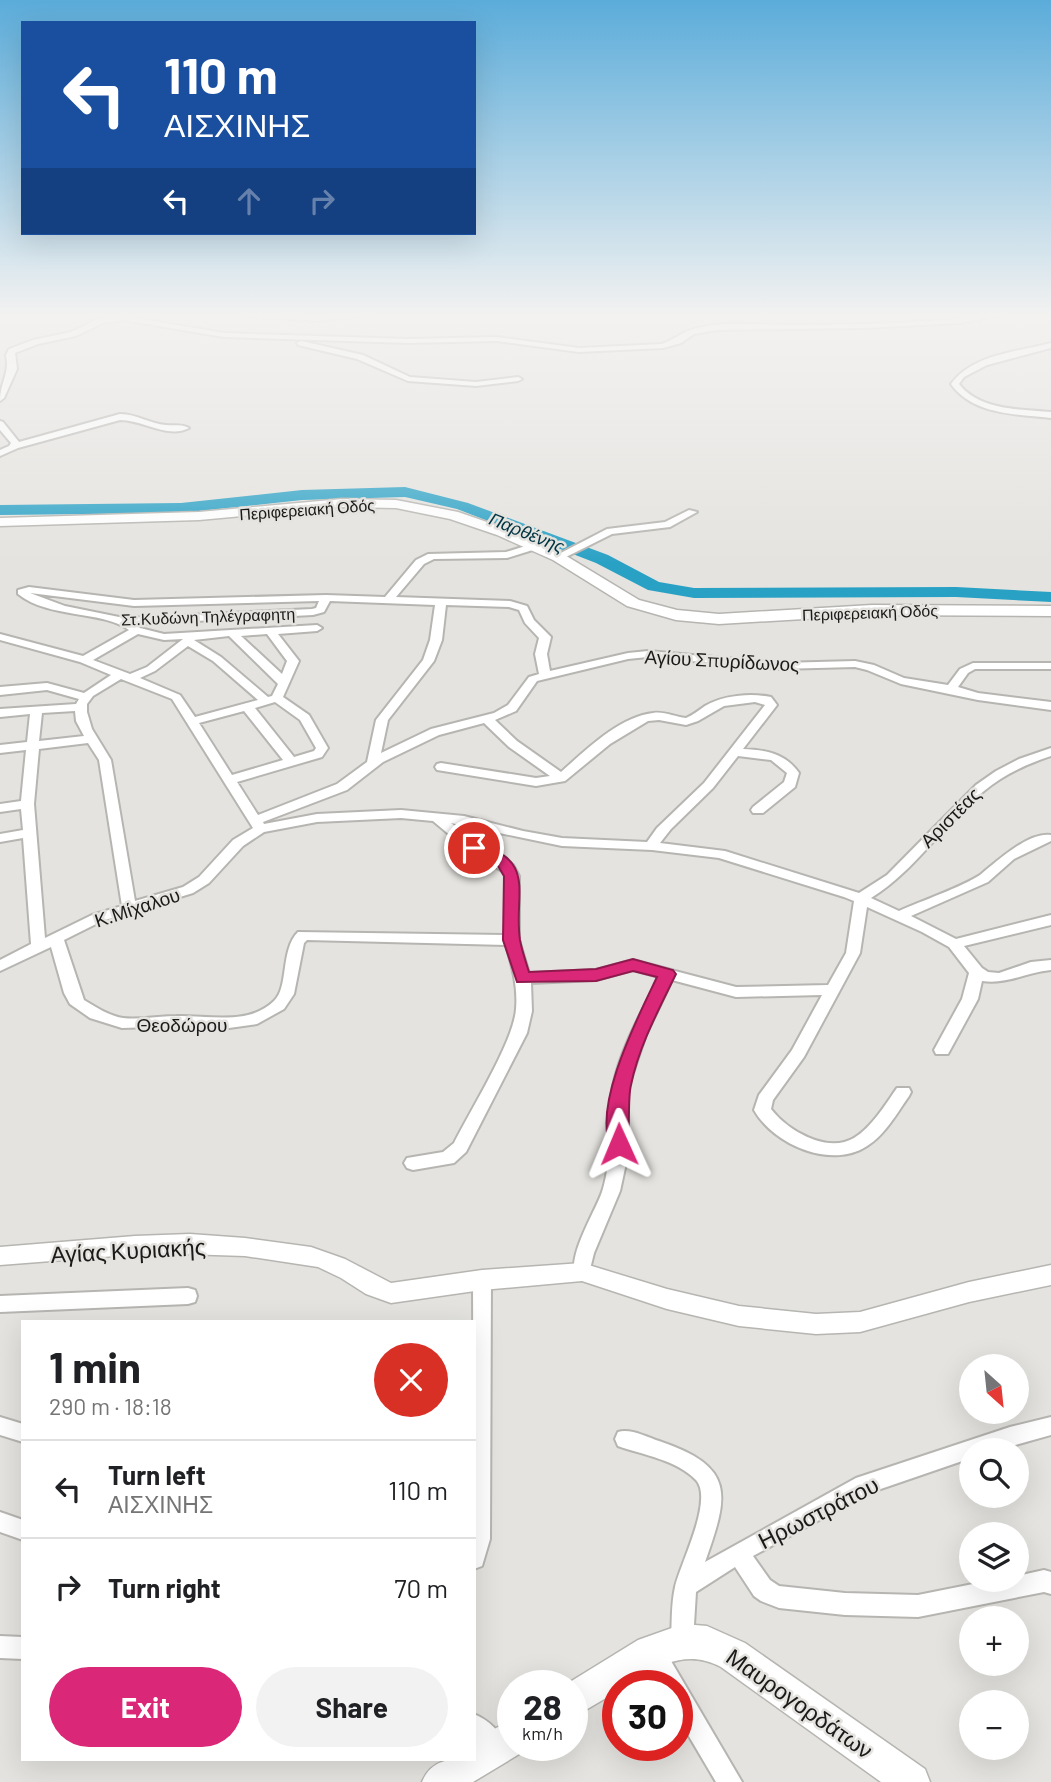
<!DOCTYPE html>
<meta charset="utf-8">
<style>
:root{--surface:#fff;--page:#f2f2f2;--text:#202124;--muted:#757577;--line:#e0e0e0;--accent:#db2777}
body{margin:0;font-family:Barlow,sans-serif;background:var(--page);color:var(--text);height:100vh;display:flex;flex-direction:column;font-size:26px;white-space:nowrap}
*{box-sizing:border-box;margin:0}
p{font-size:23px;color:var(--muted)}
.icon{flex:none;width:38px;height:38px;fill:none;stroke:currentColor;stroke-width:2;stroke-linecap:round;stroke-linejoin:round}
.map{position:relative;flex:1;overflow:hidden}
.side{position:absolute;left:21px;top:1320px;width:455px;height:441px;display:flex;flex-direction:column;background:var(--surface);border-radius:0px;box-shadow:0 7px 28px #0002}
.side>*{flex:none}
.guide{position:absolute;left:21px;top:21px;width:455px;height:214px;border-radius:0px;box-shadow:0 7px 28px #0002;background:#1a4fa0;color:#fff;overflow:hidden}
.needle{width:46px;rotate:153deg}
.fabs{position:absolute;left:959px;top:1354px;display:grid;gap:14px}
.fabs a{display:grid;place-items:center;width:70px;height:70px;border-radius:50%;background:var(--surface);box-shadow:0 7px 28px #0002;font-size:35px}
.speed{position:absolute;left:497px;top:1670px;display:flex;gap:14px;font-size:35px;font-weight:700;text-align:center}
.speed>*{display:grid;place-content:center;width:91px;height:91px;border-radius:50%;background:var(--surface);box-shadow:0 7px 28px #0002;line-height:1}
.speed small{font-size:18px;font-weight:400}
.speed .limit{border:10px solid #d22;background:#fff;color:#111}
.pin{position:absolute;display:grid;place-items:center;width:60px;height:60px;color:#fff;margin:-30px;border:4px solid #fff;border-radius:50%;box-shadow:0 2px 7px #0007}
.me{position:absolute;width:77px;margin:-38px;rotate:359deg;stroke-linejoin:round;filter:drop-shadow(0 0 5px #0008)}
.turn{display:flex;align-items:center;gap:24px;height:147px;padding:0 28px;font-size:32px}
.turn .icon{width:91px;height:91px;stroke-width:2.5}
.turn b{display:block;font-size:49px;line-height:60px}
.lanes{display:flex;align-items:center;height:66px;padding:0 28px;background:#0003;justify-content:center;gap:35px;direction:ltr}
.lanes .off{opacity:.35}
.round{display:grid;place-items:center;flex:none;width:74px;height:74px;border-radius:37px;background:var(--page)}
.headline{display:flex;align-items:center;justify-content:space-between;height:119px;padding:0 28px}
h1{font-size:42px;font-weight:700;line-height:52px}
.button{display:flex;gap:14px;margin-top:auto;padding:14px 28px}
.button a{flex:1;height:80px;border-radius:42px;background:var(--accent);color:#fff;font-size:28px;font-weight:700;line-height:80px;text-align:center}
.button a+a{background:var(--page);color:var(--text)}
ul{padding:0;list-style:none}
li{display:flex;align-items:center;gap:21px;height:98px;padding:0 28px;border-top:2px solid var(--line)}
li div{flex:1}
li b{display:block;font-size:26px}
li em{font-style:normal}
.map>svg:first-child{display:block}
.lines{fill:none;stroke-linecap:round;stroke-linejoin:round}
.river{fill:#29a1c5;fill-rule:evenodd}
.minor-casing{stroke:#b6b5b1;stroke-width:4}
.tertiary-casing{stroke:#b6b5b1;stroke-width:3}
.secondary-casing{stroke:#b6b5b1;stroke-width:3}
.minor{fill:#fff;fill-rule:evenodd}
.tertiary{fill:#fff;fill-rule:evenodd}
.secondary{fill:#fff;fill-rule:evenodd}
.route{fill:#db2777;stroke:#8e194d;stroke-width:2}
.labels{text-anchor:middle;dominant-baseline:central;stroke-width:5;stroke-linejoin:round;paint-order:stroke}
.far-street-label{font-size:16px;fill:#1b1a19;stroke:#e4e3df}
.far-water-label{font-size:18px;font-style:italic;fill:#003443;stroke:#e4e3df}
.street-label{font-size:19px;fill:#1b1a19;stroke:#e4e3df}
.near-street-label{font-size:23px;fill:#1b1a19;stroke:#e4e3df}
</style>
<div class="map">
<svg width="1051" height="1782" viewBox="0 0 1051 1782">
<rect width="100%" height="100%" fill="#e4e3df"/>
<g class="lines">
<!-- river -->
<path class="river" d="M 405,487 L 468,503 L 608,555 L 659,582 L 694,588 L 956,587 L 1051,592 L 1051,602 L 956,597 L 694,598 L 648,590 L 596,563 L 457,509 L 405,497 L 302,500 L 181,513 L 0,515 L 0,505 L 181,503 L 302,490 Z"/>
<!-- minor casing -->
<g class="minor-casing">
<path id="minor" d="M 242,314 L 317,317 L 375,314 L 317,321 L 246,316 Z
M 990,314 L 1005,314 L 960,323 L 865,328 L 717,330 L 694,334 L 681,343 L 663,348 L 579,352 L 496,341 L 408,343 L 224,337 L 123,320 L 103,323 L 76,336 L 38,344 L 15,353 L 17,369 L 4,398 L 0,401 C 0,382 10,374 6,355 L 9,349 L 33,340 L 71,332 L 98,319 L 123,316 L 224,333 L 408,339 L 496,337 L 579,348 L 662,344 C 673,340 681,333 691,330 C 720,320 757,325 787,325 C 855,324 923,325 990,314 Z
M 301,341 L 363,355 L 410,377 L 476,382 L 518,377 L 522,379 L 518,381 L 476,386 L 408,381 L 357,359 L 298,345 L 297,343 Z
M 1051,343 L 1051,348 L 987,365 L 964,377 L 959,384 C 980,411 1021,409 1051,412 L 1051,418 C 1016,414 973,415 951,384 C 973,354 1018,352 1051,343 Z
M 120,414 C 137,414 150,424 166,425 C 175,426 182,424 189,428 C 168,439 143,420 120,420 L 18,448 L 0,456 L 0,450 L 9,446 L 11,443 L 0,430 L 0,421 L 3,422 L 19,442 Z
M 689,510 L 697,512 L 670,527 L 612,534 L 562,559 L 553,557 L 607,529 L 665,522 Z
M 535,543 L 540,546 L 539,548 L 507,558 L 434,559 L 424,564 L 396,597 L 510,601 L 527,606 L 534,620 L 551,637 L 547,654 L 550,671 L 628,653 L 648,651 L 779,663 L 855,661 L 874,665 L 904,678 L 948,685 L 960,669 L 973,663 L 1051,663 L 1051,669 L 975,669 L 968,673 L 958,687 L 978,693 L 1051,702 L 1051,710 L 978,700 L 901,684 L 867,670 L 855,667 L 779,669 L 648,657 L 628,659 L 537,681 L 516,711 L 495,720 L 517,741 L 561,772 C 586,750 619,717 653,713 C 664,711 675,717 686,718 C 693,715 699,710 705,706 C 724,695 751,693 771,697 L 777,705 L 743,749 C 766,750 785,753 799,773 L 795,787 L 763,813 L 753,813 L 751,810 L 753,807 L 784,782 L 787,773 L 771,760 L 738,756 L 713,788 L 671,829 L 660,843 L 725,851 L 859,893 L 887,875 L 976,785 L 996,771 L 1019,759 L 1051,748 L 1051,756 C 1027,764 1004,774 984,791 C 943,824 916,870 871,898 L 899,911 C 921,901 962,887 980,875 C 996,862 1029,831 1051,835 L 1051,841 L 1014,859 L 988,882 L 911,916 L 956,939 L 1051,915 L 1051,925 L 964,946 L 982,968 L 988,972 L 999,973 L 1031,962 L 1051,960 L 1051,970 C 1027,972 1006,985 982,981 L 978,999 L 948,1054 L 936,1054 L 934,1050 L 962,999 L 969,973 L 949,947 L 922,932 L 867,907 L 860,953 L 804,1057 L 773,1100 L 771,1109 C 787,1130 827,1154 854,1138 C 872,1127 885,1105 897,1088 L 909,1088 L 911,1092 L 909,1096 C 897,1113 885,1135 867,1146 C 831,1170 773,1144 754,1110 L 759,1095 L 792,1050 L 822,995 L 736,997 L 672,980 L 645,1037 L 629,1085 L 625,1122 L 628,1154 L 620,1191 L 594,1253 L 588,1277 L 582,1280 L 576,1277 C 566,1258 595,1212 602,1192 C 614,1156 605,1122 613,1086 C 621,1047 642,1012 659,977 L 633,970 L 596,980 L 531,983 L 532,1011 L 527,1033 L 466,1152 L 454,1163 L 413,1170 L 407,1168 L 404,1163 L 407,1158 L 443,1152 L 454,1143 C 470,1111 514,1041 516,1009 C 518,986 512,966 506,945 L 307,940 L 304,943 L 294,994 L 284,1009 L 257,1024 L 222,1029 L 186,1026 L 122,1028 L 90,1018 L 70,1004 L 64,993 L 51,947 L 0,971 L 0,960 L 31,944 L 23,838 L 0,842 L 0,834 L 23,830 L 21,809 L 0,812 L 0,804 L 21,801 L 26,750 L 0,753 L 0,745 L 27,742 L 30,714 L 0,717 L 0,709 L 76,704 L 79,699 L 47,690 L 0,695 L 0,687 L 47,683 L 84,693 L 111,675 L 80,662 L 0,640 L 0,634 L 83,656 L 129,630 C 102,610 49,619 18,594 L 18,590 L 29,587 L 134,600 L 326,595 L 385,597 L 416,560 L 428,554 L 506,552 ZM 30,593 L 134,606 L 319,601 L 316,608 L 312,609 L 124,618 L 65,606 ZM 330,601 L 435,605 L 430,640 L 423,660 L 376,720 L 367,762 L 337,784 L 258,815 L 237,782 L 322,757 L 328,748 L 309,715 L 283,697 L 299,661 L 278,634 L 317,631 L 322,628 L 317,625 L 164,634 L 140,628 L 135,624 L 313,615 L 324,612 ZM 446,605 L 509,607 L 519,610 L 525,623 L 539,638 L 535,654 L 539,674 L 529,677 L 508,705 L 494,713 L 431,729 L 381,753 L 388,720 L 434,661 L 442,640 ZM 138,634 L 164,640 L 183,639 L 147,667 L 130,674 L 93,660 ZM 267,634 L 287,661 L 282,674 L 241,636 ZM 229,636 L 278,684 L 272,696 L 268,697 L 221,657 L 194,640 ZM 188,646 L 213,661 L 258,700 L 195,717 L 180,695 L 140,678 L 155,671 ZM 121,679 L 172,699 L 253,828 L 233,840 L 199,877 L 183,887 L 135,901 L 111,760 L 92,729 L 87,712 L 87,704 L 93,696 ZM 275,702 L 300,720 L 316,748 L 314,751 L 294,757 L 255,708 ZM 755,702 L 765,705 L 704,783 L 657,828 L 647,842 L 562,838 L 523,831 L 464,816 L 401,810 L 317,814 L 264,824 L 263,822 L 347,790 L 383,762 L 439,735 L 484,723 L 509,747 L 550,776 L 536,778 L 441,763 L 437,764 L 435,767 L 437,770 L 536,786 L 565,781 L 610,744 L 648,721 L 659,720 L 686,725 L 698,721 L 724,706 ZM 75,711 L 76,721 L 84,736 L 39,741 L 42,713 ZM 244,711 L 283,760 L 232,775 L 199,723 ZM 88,743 L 99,760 L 122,906 L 92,915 L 45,938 L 34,804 L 39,749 ZM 401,818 L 433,821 L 469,851 L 502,871 L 505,876 L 505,935 L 298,932 C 280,950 289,987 274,1001 C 248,1026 208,1015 176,1016 C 159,1016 139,1020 123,1018 C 109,1016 96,1007 84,1000 L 64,940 L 102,921 L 193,893 L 209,883 L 243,846 L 264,832 L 317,822 ZM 451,823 L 562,846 L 652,850 L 719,858 L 844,897 L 854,901 L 846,953 L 828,985 L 736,987 L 633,960 L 596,970 L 529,973 L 519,940 L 519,876 L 513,865 L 479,845 Z
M 482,1272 L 489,1275 L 491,1280 L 490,1539 L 482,1566 L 474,1569 L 473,1280 L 475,1275 Z
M 188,1288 L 195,1290 L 197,1296 L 195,1302 L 188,1304 L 0,1312 L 0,1296 Z
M 0,1417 L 23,1424 L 23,1442 L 0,1435 Z
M 1051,1417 L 1051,1435 L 994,1451 L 971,1451 L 971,1458 L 869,1493 L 753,1556 L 770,1580 L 779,1586 L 845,1593 L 918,1595 L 993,1580 L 1017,1580 L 1017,1576 L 1044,1570 L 1051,1572 L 1051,1594 L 1044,1592 L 918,1617 L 845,1615 L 779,1608 L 761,1601 L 754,1596 L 735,1567 L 696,1592 L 693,1641 L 690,1649 L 682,1652 L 674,1649 L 671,1641 C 672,1623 671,1605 675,1587 C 680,1564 714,1500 696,1480 C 677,1460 643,1455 618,1446 L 615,1439 L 618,1432 C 630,1428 647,1437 659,1441 C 736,1467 729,1494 705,1562 L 856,1478 L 1010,1427 Z
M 0,1512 L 23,1520 L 23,1540 L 0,1532 Z
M 0,1636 L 23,1637 L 23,1659 L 0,1658 Z
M 653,1641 L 661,1644 L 742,1782 L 716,1782 L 677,1716 L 677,1685 L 660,1685 L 642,1652 L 645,1644 Z
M 474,1714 C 490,1721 500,1731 507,1747 L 503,1755 L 495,1759 L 487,1755 L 474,1741 Z"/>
</g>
<!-- tertiary casing -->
<g class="tertiary-casing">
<path id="tertiary" d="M 190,1234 L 245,1238 L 311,1247 L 345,1259 L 391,1283 L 482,1270 L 582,1263 L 667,1289 L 739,1306 L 816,1314 L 860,1312 L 969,1282 L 1051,1265 L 1051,1285 L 969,1302 L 860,1332 L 816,1334 L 739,1326 L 667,1309 L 582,1281 L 482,1290 L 391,1303 L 366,1294 L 341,1278 L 318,1267 L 245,1256 L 154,1253 L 0,1265 L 0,1247 L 135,1236 Z"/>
</g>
<!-- secondary casing -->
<g class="secondary-casing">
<path id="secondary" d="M 342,499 L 396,500 L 458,512 L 507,529 L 563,554 L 639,600 L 677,610 L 719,614 L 872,605 L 1051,606 L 1051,616 L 872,615 L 719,624 L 676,620 L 627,606 L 553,560 L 497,535 L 450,519 L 396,508 L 342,507 L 199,520 L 0,526 L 0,518 L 199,512 Z
M 683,1624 L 707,1626 L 745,1643 L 925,1769 L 930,1782 L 881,1782 L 721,1667 C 693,1652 669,1660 643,1675 C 634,1680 628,1685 618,1685 L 618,1691 L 572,1718 L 572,1685 L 565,1685 L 638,1640 Z
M 513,1719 L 513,1745 L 528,1745 L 526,1750 L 473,1782 L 422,1782 C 432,1758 451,1759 474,1759 L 474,1740 Z"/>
</g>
<!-- minor -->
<use href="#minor" class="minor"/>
<!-- tertiary -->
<use href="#tertiary" class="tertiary"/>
<!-- secondary -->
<use href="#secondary" class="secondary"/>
</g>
<!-- sky -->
<linearGradient id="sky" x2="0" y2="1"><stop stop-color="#5bacda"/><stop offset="0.56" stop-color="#f3f2f1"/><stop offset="1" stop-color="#f3f2f1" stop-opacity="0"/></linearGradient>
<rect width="1051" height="563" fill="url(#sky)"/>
<!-- route -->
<path class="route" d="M 474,843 C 539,859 513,894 520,940 C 522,951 526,962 529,972 L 596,969 L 633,959 L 673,970 L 676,974 C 659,1009 639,1046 631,1085 C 627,1100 631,1139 626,1149 L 619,1151 L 612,1149 C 590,1109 639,1015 657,977 L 633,971 L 596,981 L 517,982 L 503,940 L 504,876 L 498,866 L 468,851 L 466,848 L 468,844 Z"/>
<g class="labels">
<!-- far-street labels -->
<g class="far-street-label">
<text transform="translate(307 509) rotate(-4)">Περιφερειακή Οδός</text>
<text transform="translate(870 612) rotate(-2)">Περιφερειακή Οδός</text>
<text transform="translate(208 616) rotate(-2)">Στ.Κυδώνη Τηλέγραφητη</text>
</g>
<!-- far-water labels -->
<g class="far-water-label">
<text transform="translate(527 532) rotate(22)">Παρθένης</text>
</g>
<!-- street labels -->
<g class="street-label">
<text transform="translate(722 660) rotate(3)">Αγίου Σπυρίδωνος</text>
<text transform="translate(950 817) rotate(-45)">Αριστέας</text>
<text transform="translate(137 907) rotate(-18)">Κ.Μίχαλου</text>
<text x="182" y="1024">Θεοδώρου</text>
</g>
<!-- near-street labels -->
<g class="near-street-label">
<text transform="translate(128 1250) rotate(-3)">Αγίας Κυριακής</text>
<text transform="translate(818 1512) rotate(-27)">Ηρωστράτου</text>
<text transform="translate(800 1703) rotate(35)">Μαυρογορδάτων</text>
</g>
</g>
</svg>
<div class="fabs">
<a><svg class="needle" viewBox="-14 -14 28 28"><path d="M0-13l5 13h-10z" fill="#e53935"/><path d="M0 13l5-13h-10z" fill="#757577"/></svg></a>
<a><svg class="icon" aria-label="search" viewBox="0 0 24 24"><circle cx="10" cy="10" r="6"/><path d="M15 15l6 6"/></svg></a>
<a><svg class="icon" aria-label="layers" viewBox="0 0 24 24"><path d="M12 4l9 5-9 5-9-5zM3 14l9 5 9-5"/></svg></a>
<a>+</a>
<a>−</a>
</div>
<div class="speed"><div>28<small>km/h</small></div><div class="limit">30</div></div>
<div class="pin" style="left:474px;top:848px;background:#d93025"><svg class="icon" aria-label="arrive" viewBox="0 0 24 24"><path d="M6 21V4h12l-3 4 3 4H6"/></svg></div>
<svg class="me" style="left:619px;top:1144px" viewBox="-20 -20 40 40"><path d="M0-17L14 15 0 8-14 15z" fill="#db2777" stroke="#fff" stroke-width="4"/></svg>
<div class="guide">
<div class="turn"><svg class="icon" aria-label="left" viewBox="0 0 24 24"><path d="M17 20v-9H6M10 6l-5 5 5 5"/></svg><div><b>110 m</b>ΑΙΣΧΙΝΗΣ</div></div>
<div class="lanes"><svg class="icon" aria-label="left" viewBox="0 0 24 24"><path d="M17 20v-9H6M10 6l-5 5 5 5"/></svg><svg class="icon off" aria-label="ahead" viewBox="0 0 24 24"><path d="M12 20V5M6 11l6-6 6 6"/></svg><svg class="icon off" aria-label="right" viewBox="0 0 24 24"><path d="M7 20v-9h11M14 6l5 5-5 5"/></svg></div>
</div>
<section class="side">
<div class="headline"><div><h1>1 min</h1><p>290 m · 18:18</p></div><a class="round" style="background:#d93025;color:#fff"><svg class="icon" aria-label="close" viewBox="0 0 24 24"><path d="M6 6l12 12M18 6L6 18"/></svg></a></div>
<ul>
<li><svg class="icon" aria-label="left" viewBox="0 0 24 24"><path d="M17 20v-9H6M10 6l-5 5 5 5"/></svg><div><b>Turn left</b><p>ΑΙΣΧΙΝΗΣ</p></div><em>110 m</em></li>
<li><svg class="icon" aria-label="right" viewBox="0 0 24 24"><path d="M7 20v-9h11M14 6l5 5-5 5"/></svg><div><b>Turn right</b></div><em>70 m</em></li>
</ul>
<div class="button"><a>Exit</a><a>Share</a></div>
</section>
</div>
